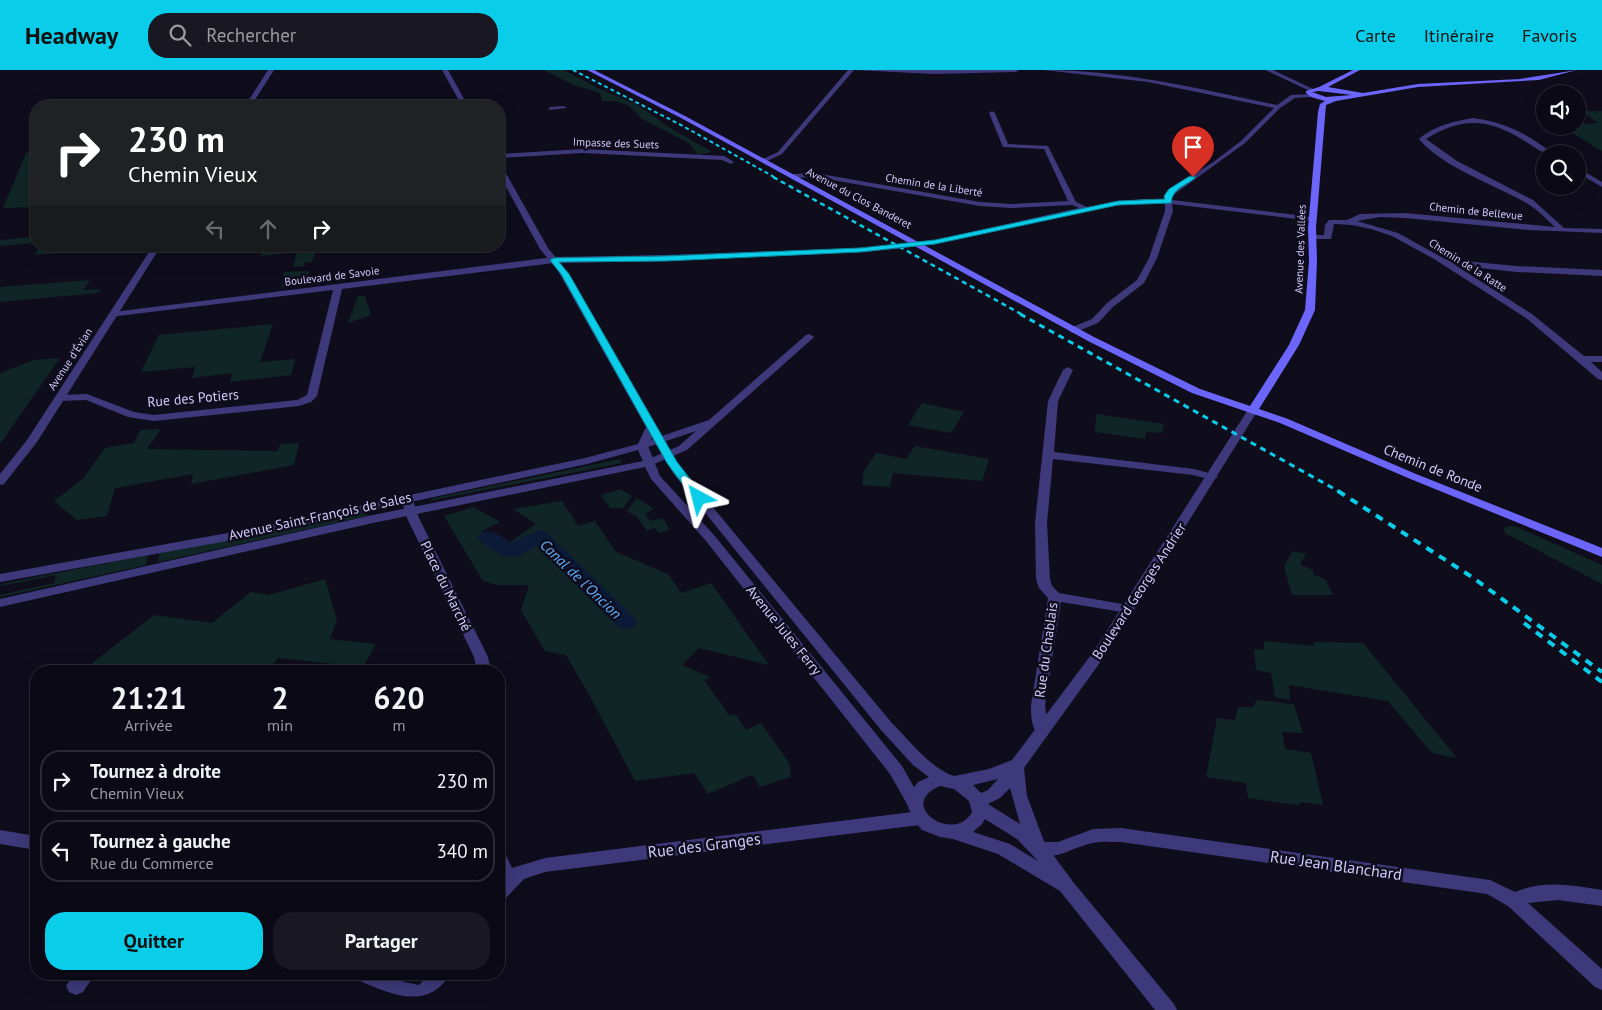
<!DOCTYPE html>
<html lang="fr">
<meta charset="utf-8">
<style>
:root{--surface:#0b0915;--page:#191722;--text:#f1f3f6;--muted:#9a9aa0;--line:#2b2a34;--accent:#0acde9}
body{margin:0;font-family:"PT Sans",sans-serif;background:var(--page);color:var(--text);height:100vh;display:flex;flex-direction:column;font-size:19px;white-space:nowrap}
*{box-sizing:border-box;margin:0}
p{font-size:16px;color:var(--muted)}
.icon{flex:none;width:28px;height:28px;fill:none;stroke:currentColor;stroke-width:2;stroke-linecap:round;stroke-linejoin:round}
.map{position:relative;flex:1;overflow:hidden}
.details{position:absolute;left:30px;top:595px;width:475px;height:315px;display:flex;flex-direction:column;background:var(--surface);border-radius:20px;box-shadow:0 5px 20px #0002,0 0 0 1px var(--line)}
.details>*{flex:none}
.hud{position:absolute;left:30px;top:30px;width:475px;height:152px;border-radius:20px;box-shadow:0 5px 20px #0002,0 0 0 1px var(--line);background:#202124;color:#fff;overflow:hidden}
.controls{position:absolute;left:1536px;top:15px;display:grid;gap:10px}
.controls a{display:grid;place-items:center;width:50px;height:50px;border-radius:50%;background:var(--surface);box-shadow:0 5px 20px #0002,0 0 0 1px var(--line);font-size:25px}
.pin{position:absolute;display:grid;place-items:center;width:42px;height:42px;color:#fff;margin:-51px -21px;border-radius:50% 50% 50% 0;rotate:-45deg;box-shadow:0 0 5px #0007}
.pin .icon{rotate:45deg}
.me{position:absolute;width:55px;margin:-28px;rotate:322deg;stroke-linejoin:round;filter:drop-shadow(0 0 4px #0008)}
.turn{display:flex;align-items:center;gap:18px;height:105px;padding:0 15px;font-size:22px}
.turn .icon{width:65px;height:65px;stroke-width:2.5}
.turn b{display:block;font-size:35px;line-height:42px}
.lanes{display:flex;align-items:center;height:48px;padding:0 15px;background:#0003;justify-content:center;gap:25px;direction:ltr}
.lanes .off{opacity:.35}
.eta{display:flex;justify-content:space-evenly;align-items:center;height:85px;text-align:center}
.eta b{font-size:30px;font-weight:800;line-height:35px}
.primary-button{display:flex;gap:10px;margin-top:auto;padding:10px 15px}
.primary-button a{flex:1;height:58px;border-radius:20px;background:var(--accent);color:#111;font-size:20px;font-weight:800;line-height:58px;text-align:center}
.primary-button a+a{background:var(--page);color:var(--text)}
ul{padding:0;list-style:none}
li{display:flex;align-items:center;gap:15px;height:62px;margin:0 10px 8px;padding:0 5px;border:2px solid var(--line);border-radius:20px}
li div{flex:1}
li b{display:block;font-size:19px}
li em{font-style:normal}
header{display:flex;align-items:center;gap:30px;box-sizing:border-box;height:70px;padding:0 25px;background:var(--accent);color:#111}
header strong{font-size:24px}
nav{display:flex;gap:28px;margin-inline-start:auto;font-size:18px}
.search{width:350px;height:45px;background:var(--page);display:flex;align-items:center;gap:12px;box-sizing:border-box;padding:0 18px;border-radius:20px;color:var(--muted);font-size:19px}
.map>svg:first-child{display:block}
.green{fill:#102626}
.lines{fill:none;stroke-linecap:round;stroke-linejoin:round}
.canal{fill:#0a1a37;fill-rule:evenodd}
.minor{fill:#3d397a;fill-rule:evenodd}
.tertiary{fill:#3d397a;fill-rule:evenodd}
.secondary{fill:#6c65f9;fill-rule:evenodd}
.rail-far3{stroke:#0acde9;stroke-width:2;stroke-dasharray:4 3;stroke-linecap:butt}
.rail-far2{stroke:#0acde9;stroke-width:2.5;stroke-dasharray:5 4;stroke-linecap:butt}
.rail-far1{stroke:#0acde9;stroke-width:3;stroke-dasharray:6 5;stroke-linecap:butt}
.rail{stroke:#0acde9;stroke-width:4;stroke-dasharray:8 7;stroke-linecap:butt}
.route{fill:#0acde9;stroke:#068597}
.labels{text-anchor:middle;dominant-baseline:central;stroke-width:5;stroke-linejoin:round;paint-order:stroke}
.far-street-label{font-size:11px;fill:#d1cafd;stroke:#0f0c1c}
.street-label{font-size:14px;fill:#d1cafd;stroke:#0f0c1c}
.water-label{font-size:15px;font-style:italic;fill:#5cacf8;stroke:#0f0c1c}
.near-street-label{font-size:16px;fill:#d1cafd;stroke:#0f0c1c}
</style>
<header>
<strong>Headway</strong>
<div class="search"><svg class="icon" aria-label="search" viewBox="0 0 24 24"><circle cx="10" cy="10" r="6"/><path d="M15 15l6 6"/></svg>Rechercher</div>
<nav><a>Carte</a><a>Itinéraire</a><a>Favoris</a></nav>
</header>
<div class="map">
<svg width="1602" height="940" viewBox="0 0 1602 940">
<rect width="100%" height="100%" fill="#0f0c1c"/>
<!-- green -->
<path class="green" d="M 543,0 L 564,0 L 600,19 L 638,35 L 670,58 L 712,82 L 698,85 L 689,73 L 642,49 L 628,35 L 615,31 L 602,31 L 600,23 L 574,15 Z
M 1581,41 L 1602,41 L 1602,81 L 1560,56 L 1578,56 L 1578,54 L 1598,53 Z
M 36,80 L 36,137 L 3,138 L 26,83 Z
M 32,167 L 30,170 L 36,170 L 36,173 L 0,176 L 0,170 Z
M 41,176 L 139,176 L 34,185 Z
M 265,176 L 317,176 L 312,192 L 305,192 L 304,196 L 293,197 L 297,182 L 261,186 Z
M 309,201 L 308,205 L 294,207 L 293,212 L 306,210 L 304,215 L 281,218 L 284,202 Z
M 90,210 L 83,220 L 101,219 L 98,223 L 0,232 L 0,217 Z
M 358,226 L 365,226 L 371,245 L 348,253 Z
M 273,254 L 260,292 L 295,289 L 291,305 L 230,312 L 232,303 L 192,308 L 195,297 L 141,302 L 159,265 Z
M 60,288 L 0,374 L 0,303 L 34,290 Z
M 922,333 L 964,342 L 951,363 L 908,355 Z
M 1096,344 L 1164,354 L 1162,363 L 1146,362 L 1145,369 L 1095,362 Z
M 161,359 L 147,379 L 277,381 L 281,374 L 299,373 L 294,395 L 191,414 L 193,404 L 115,418 L 107,446 L 77,450 L 54,431 L 83,409 L 105,378 L 134,373 L 140,360 Z
M 915,376 L 989,389 L 982,411 L 893,403 L 890,417 L 862,415 L 863,403 L 876,383 L 906,389 Z
M 620,389 L 622,393 L 429,431 L 434,428 Z
M 620,419 L 632,426 L 623,438 L 610,438 L 601,425 Z
M 637,428 L 654,439 L 645,444 L 650,451 L 663,448 L 670,460 L 659,463 L 655,458 L 647,461 L 637,447 L 627,441 Z
M 562,431 L 578,456 L 595,451 L 616,482 L 668,504 L 681,523 L 711,513 L 769,595 L 699,578 L 682,595 L 710,607 L 704,610 L 730,646 L 735,644 L 746,660 L 761,653 L 789,693 L 791,707 L 760,717 L 752,705 L 708,724 L 694,703 L 635,711 L 591,628 L 566,585 L 545,581 L 521,540 L 529,515 L 497,515 L 483,511 L 444,446 L 474,437 L 500,452 L 482,461 L 506,475 L 536,454 L 513,439 Z
M 367,442 L 367,446 L 158,492 L 159,483 Z
M 1509,456 L 1517,457 L 1602,495 L 1602,514 L 1505,463 L 1504,458 Z
M 1292,481 L 1306,484 L 1300,494 L 1313,500 L 1313,504 L 1326,510 L 1333,525 L 1292,525 L 1284,497 Z
M 148,485 L 146,495 L 0,527 L 0,525 L 54,513 L 56,505 L 1,516 L 1,514 Z
M 325,509 L 337,550 L 330,569 L 376,574 L 363,597 L 278,588 L 267,601 L 82,601 L 154,545 L 212,553 L 251,522 L 269,525 Z
M 1264,571 L 1314,576 L 1313,572 L 1363,573 L 1457,688 L 1432,683 L 1388,631 L 1289,615 L 1290,630 L 1275,627 L 1271,603 L 1256,600 L 1254,580 L 1264,579 Z
M 1257,630 L 1294,634 L 1303,663 L 1282,662 L 1285,679 L 1311,683 L 1323,735 L 1302,732 L 1297,735 L 1248,728 L 1246,713 L 1206,707 L 1217,648 L 1235,650 L 1238,637 L 1253,637 Z"/>
<g class="lines">
<!-- canal -->
<path class="canal" d="M 539,460 L 546,462 L 634,547 L 638,552 L 634,557 L 626,560 L 618,557 L 537,476 C 518,486 512,493 493,480 C 487,476 481,473 477,467 L 481,463 C 493,459 500,466 511,473 Z"/>
<!-- minor -->
<path class="minor" d="M 848,0 L 1019,0 L 1016,2 L 934,4 L 854,0 L 782,84 L 765,92 L 761,92 L 761,90 L 778,82 Z
M 1043,0 C 1122,0 1200,19 1277,35 L 1291,25 L 1313,24 L 1311,27 L 1295,28 L 1280,38 L 1245,73 L 1172,126 L 1172,130 L 1313,147 L 1317,149 L 1313,151 L 1172,134 L 1173,141 L 1157,188 L 1144,213 L 1113,237 L 1098,253 L 1073,263 L 1070,262 L 1070,258 L 1092,249 L 1107,233 L 1137,210 L 1149,188 L 1165,141 L 1165,134 L 1142,133 L 1105,137 L 936,174 L 867,182 L 666,191 L 554,193 L 342,219 L 317,326 L 311,332 L 299,336 L 154,351 L 128,347 L 86,330 L 60,331 L 55,328 L 60,325 L 87,324 L 134,342 L 154,345 L 297,330 L 307,325 L 333,220 L 110,247 L 108,245 L 113,242 L 554,187 L 666,185 L 867,178 L 936,170 L 1079,138 L 1072,135 L 1011,138 L 980,136 L 815,107 L 793,108 L 789,106 L 793,104 L 815,103 L 980,132 L 1011,134 L 1068,131 L 1044,79 L 1003,77 L 989,43 L 992,41 L 995,43 L 1008,74 L 1048,76 L 1076,132 L 1087,137 L 1142,129 L 1164,129 L 1164,126 L 1169,119 L 1212,93 L 1241,71 L 1274,38 L 1148,12 Z
M 550,37 L 564,36 L 567,38 L 548,40 Z
M 1473,48 C 1502,51 1531,65 1553,84 C 1541,84 1533,76 1523,70 C 1488,48 1461,47 1426,69 L 1457,91 L 1533,130 L 1564,158 L 1602,159 L 1602,163 L 1529,160 L 1405,148 L 1380,147 L 1357,151 L 1398,163 L 1445,189 L 1516,196 L 1602,200 L 1602,206 L 1516,202 L 1455,195 L 1532,244 L 1584,286 L 1602,286 L 1602,292 L 1591,292 L 1602,302 L 1602,310 L 1598,309 L 1526,248 L 1434,189 L 1392,166 L 1371,159 L 1352,155 L 1334,154 L 1331,169 L 1313,169 L 1309,167 L 1313,165 L 1324,165 L 1325,155 L 1329,150 L 1347,150 L 1360,144 L 1405,143 L 1555,157 C 1546,149 1538,140 1528,134 C 1496,115 1443,98 1419,69 C 1433,56 1455,51 1473,48 Z
M 583,79 L 724,86 L 734,92 L 731,94 L 722,90 L 583,83 L 499,88 L 499,84 Z
M 1578,98 L 1602,112 L 1602,117 L 1578,103 Z
M 809,264 L 814,267 L 812,269 L 687,380 L 652,395 L 644,395 L 642,393 L 644,391 L 679,376 L 696,361 L 642,379 L 636,376 L 638,374 L 709,350 L 806,265 Z
M 1068,297 L 1073,300 L 1058,331 L 1054,382 L 1194,399 L 1216,405 L 1218,407 L 1212,410 L 1193,405 L 1053,389 L 1047,453 L 1050,509 L 1052,516 L 1059,523 L 1128,535 L 1133,536 L 1135,539 L 1133,542 L 1128,543 L 1061,532 L 1045,635 L 1047,651 L 1050,660 L 1047,664 L 1042,666 L 1037,664 C 1031,655 1031,645 1031,635 L 1048,528 L 1039,518 L 1036,509 L 1035,453 L 1048,331 L 1063,300 Z
M 407,426 L 413,430 L 419,448 L 488,587 L 491,601 L 477,601 L 474,587 L 407,448 L 401,430 Z
M 920,741 L 926,743 L 928,748 L 926,753 L 920,755 L 545,802 L 524,809 L 505,829 L 499,831 L 499,781 L 505,783 L 512,798 L 545,788 Z
M 1121,758 L 1490,810 L 1515,822 C 1543,810 1572,815 1602,820 L 1602,836 L 1558,830 L 1528,833 L 1602,899 L 1602,920 L 1595,917 L 1508,836 L 1487,824 L 1121,772 C 1112,772 1102,771 1093,773 C 1072,777 1056,792 1033,784 L 1030,779 L 1033,774 L 1039,772 L 1058,772 L 1093,759 Z
M 0,760 L 36,766 L 36,780 L 0,774 Z
M 74,904 L 95,904 L 83,922 L 76,925 L 69,922 L 66,916 Z
M 356,904 L 384,904 L 404,912 L 419,915 L 430,904 L 450,904 C 429,940 393,926 358,910 Z"/>
<!-- tertiary -->
<path class="tertiary" d="M 268,0 L 274,0 L 251,36 L 245,36 Z
M 442,0 L 448,0 L 468,36 L 462,36 Z
M 1265,0 L 1273,0 L 1315,20 L 1310,21 Z
M 499,96 L 503,98 L 548,178 L 566,200 L 682,400 L 891,652 C 908,669 931,699 954,706 L 989,699 L 1012,690 L 1094,581 L 1249,338 L 1257,338 L 1258,340 L 1104,587 L 1024,698 L 1027,726 L 1045,774 L 1074,813 L 1174,934 L 1177,940 L 1155,940 L 1060,821 L 998,784 L 953,769 L 940,767 L 922,760 L 914,751 L 907,734 L 890,704 L 706,471 L 651,409 L 645,397 L 373,453 L 0,537 L 0,529 L 373,445 L 643,391 L 638,380 L 587,394 L 244,468 L 0,512 L 0,504 L 244,460 L 585,388 L 638,374 L 646,357 L 558,201 L 540,179 L 499,104 ZM 652,367 L 673,403 L 881,660 L 913,695 L 929,707 L 918,712 L 914,717 L 902,696 L 714,465 L 660,406 L 648,376 ZM 998,709 L 988,720 L 981,723 L 973,715 ZM 940,716 L 954,719 L 969,731 L 972,742 C 954,775 895,735 940,716 ZM 1010,718 L 1020,754 L 988,734 L 1000,728 ZM 985,749 L 1017,769 L 1038,791 L 1010,774 L 973,762 L 982,754 Z
M 153,176 L 161,176 L 37,372 L 4,414 L 0,415 L 0,404 L 27,370 Z"/>
<!-- secondary -->
<path class="secondary" d="M 587,0 L 594,0 L 685,46 L 1094,267 L 1200,319 L 1250,336 L 1289,275 L 1305,240 L 1309,191 L 1308,158 L 1318,42 L 1320,34 L 1325,31 L 1311,27 L 1306,23 L 1306,21 L 1319,17 L 1353,0 L 1360,0 L 1328,17 L 1363,23 L 1418,14 L 1520,9 L 1577,0 L 1539,10 L 1418,17 L 1336,31 L 1326,35 L 1316,158 L 1317,191 L 1315,240 L 1299,275 L 1259,339 L 1288,349 L 1416,404 L 1602,478 L 1602,487 L 1408,408 L 1280,353 L 1192,323 L 1088,271 L 681,48 ZM 1319,21 L 1352,25 L 1326,27 L 1312,22 Z"/>
<!-- rail-far3 -->
<path class="rail-far3" d="M 573,0 L 681,55 L 776,108"/>
<!-- rail-far2 -->
<path class="rail-far2" d="M 773,107 L 1023,245"/>
<!-- rail-far1 -->
<path class="rail-far1" d="M 1020,244 L 1340,422"/>
<!-- rail -->
<path class="rail" d="M 1338,421 L 1472,507 L 1602,602
M 1524,553 L 1602,612"/>
</g>
<!-- route -->
<path class="route" d="M 1190,106 L 1196,107 C 1185,117 1173,117 1171,133 L 1118,135 L 935,174 L 860,182 L 666,191 L 559,192 L 569,204 L 677,392 L 705,428 L 699,432 L 695,431 L 667,393 L 561,204 L 550,190 L 554,188 L 666,186 L 860,178 L 935,170 L 1118,131 L 1165,129 L 1164,126 L 1169,119 Z"/>
<g class="labels">
<!-- far-street labels -->
<g class="far-street-label">
<text transform="translate(616 73) rotate(2)">Impasse des Suets</text>
<text transform="translate(934 115) rotate(9)">Chemin de la Liberté</text>
<text transform="translate(859 128) rotate(28)">Avenue du Clos Banderet</text>
<text transform="translate(1476 141) rotate(6)">Chemin de Bellevue</text>
<text transform="translate(1300 179) rotate(-88)">Avenue des Vallées</text>
<text transform="translate(1468 195) rotate(32)">Chemin de la Ratte</text>
<text transform="translate(332 206) rotate(-7)">Boulevard de Savoie</text>
<text transform="translate(70 289) rotate(-57)">Avenue d'Évian</text>
</g>
<!-- street labels -->
<g class="street-label">
<text transform="translate(193 328) rotate(-5)">Rue des Potiers</text>
<text transform="translate(1433 398) rotate(22)">Chemin de Ronde</text>
<text transform="translate(320 446) rotate(-12)">Avenue Saint-François de Sales</text>
<text transform="translate(446 516) rotate(64)">Place du Marché</text>
<text transform="translate(1139 521) rotate(-57)">Boulevard Georges Andrier</text>
<text transform="translate(784 560) rotate(51)">Avenue Jules Ferry</text>
<text transform="translate(1046 580) rotate(-82)">Rue du Chablais</text>
</g>
<!-- water labels -->
<g class="water-label">
<text transform="translate(581 509) rotate(44)">Canal de l'Oncion</text>
</g>
<!-- near-street labels -->
<g class="near-street-label">
<text transform="translate(704 775) rotate(-7)">Rue des Granges</text>
<text transform="translate(1336 795) rotate(8)">Rue Jean Blanchard</text>
</g>
</g>
</svg>
<div class="controls">
<a><svg class="icon" aria-label="sound" viewBox="0 0 24 24"><path d="M4 9h4l5-4v14l-5-4H4zM17 9q2 3 0 6"/></svg></a>
<a><svg class="icon" aria-label="search" viewBox="0 0 24 24"><circle cx="10" cy="10" r="6"/><path d="M15 15l6 6"/></svg></a>
</div>
<div class="pin" style="left:1193px;top:107px;background:#d93025"><svg class="icon" aria-label="arrive" viewBox="0 0 24 24"><path d="M6 21V4h12l-3 4 3 4H6"/></svg></div>
<svg class="me" style="left:699px;top:428px" viewBox="-20 -20 40 40"><path d="M0-17L14 15 0 8-14 15z" fill="#0acde9" stroke="#fff" stroke-width="4"/></svg>
<div class="hud">
<div class="turn"><svg class="icon" aria-label="right" viewBox="0 0 24 24"><path d="M7 20v-9h11M14 6l5 5-5 5"/></svg><div><b>230 m</b>Chemin Vieux</div></div>
<div class="lanes"><svg class="icon off" aria-label="left" viewBox="0 0 24 24"><path d="M17 20v-9H6M10 6l-5 5 5 5"/></svg><svg class="icon off" aria-label="ahead" viewBox="0 0 24 24"><path d="M12 20V5M6 11l6-6 6 6"/></svg><svg class="icon" aria-label="right" viewBox="0 0 24 24"><path d="M7 20v-9h11M14 6l5 5-5 5"/></svg></div>
</div>
<section class="details">
<div class="eta">
<div><b>21:21</b><p>Arrivée</p></div>
<div><b>2</b><p>min</p></div>
<div><b>620</b><p>m</p></div>
</div>
<ul>
<li><svg class="icon" aria-label="right" viewBox="0 0 24 24"><path d="M7 20v-9h11M14 6l5 5-5 5"/></svg><div><b>Tournez à droite</b><p>Chemin Vieux</p></div><em>230 m</em></li>
<li><svg class="icon" aria-label="left" viewBox="0 0 24 24"><path d="M17 20v-9H6M10 6l-5 5 5 5"/></svg><div><b>Tournez à gauche</b><p>Rue du Commerce</p></div><em>340 m</em></li>
</ul>
<div class="primary-button"><a>Quitter</a><a>Partager</a></div>
</section>
</div>
